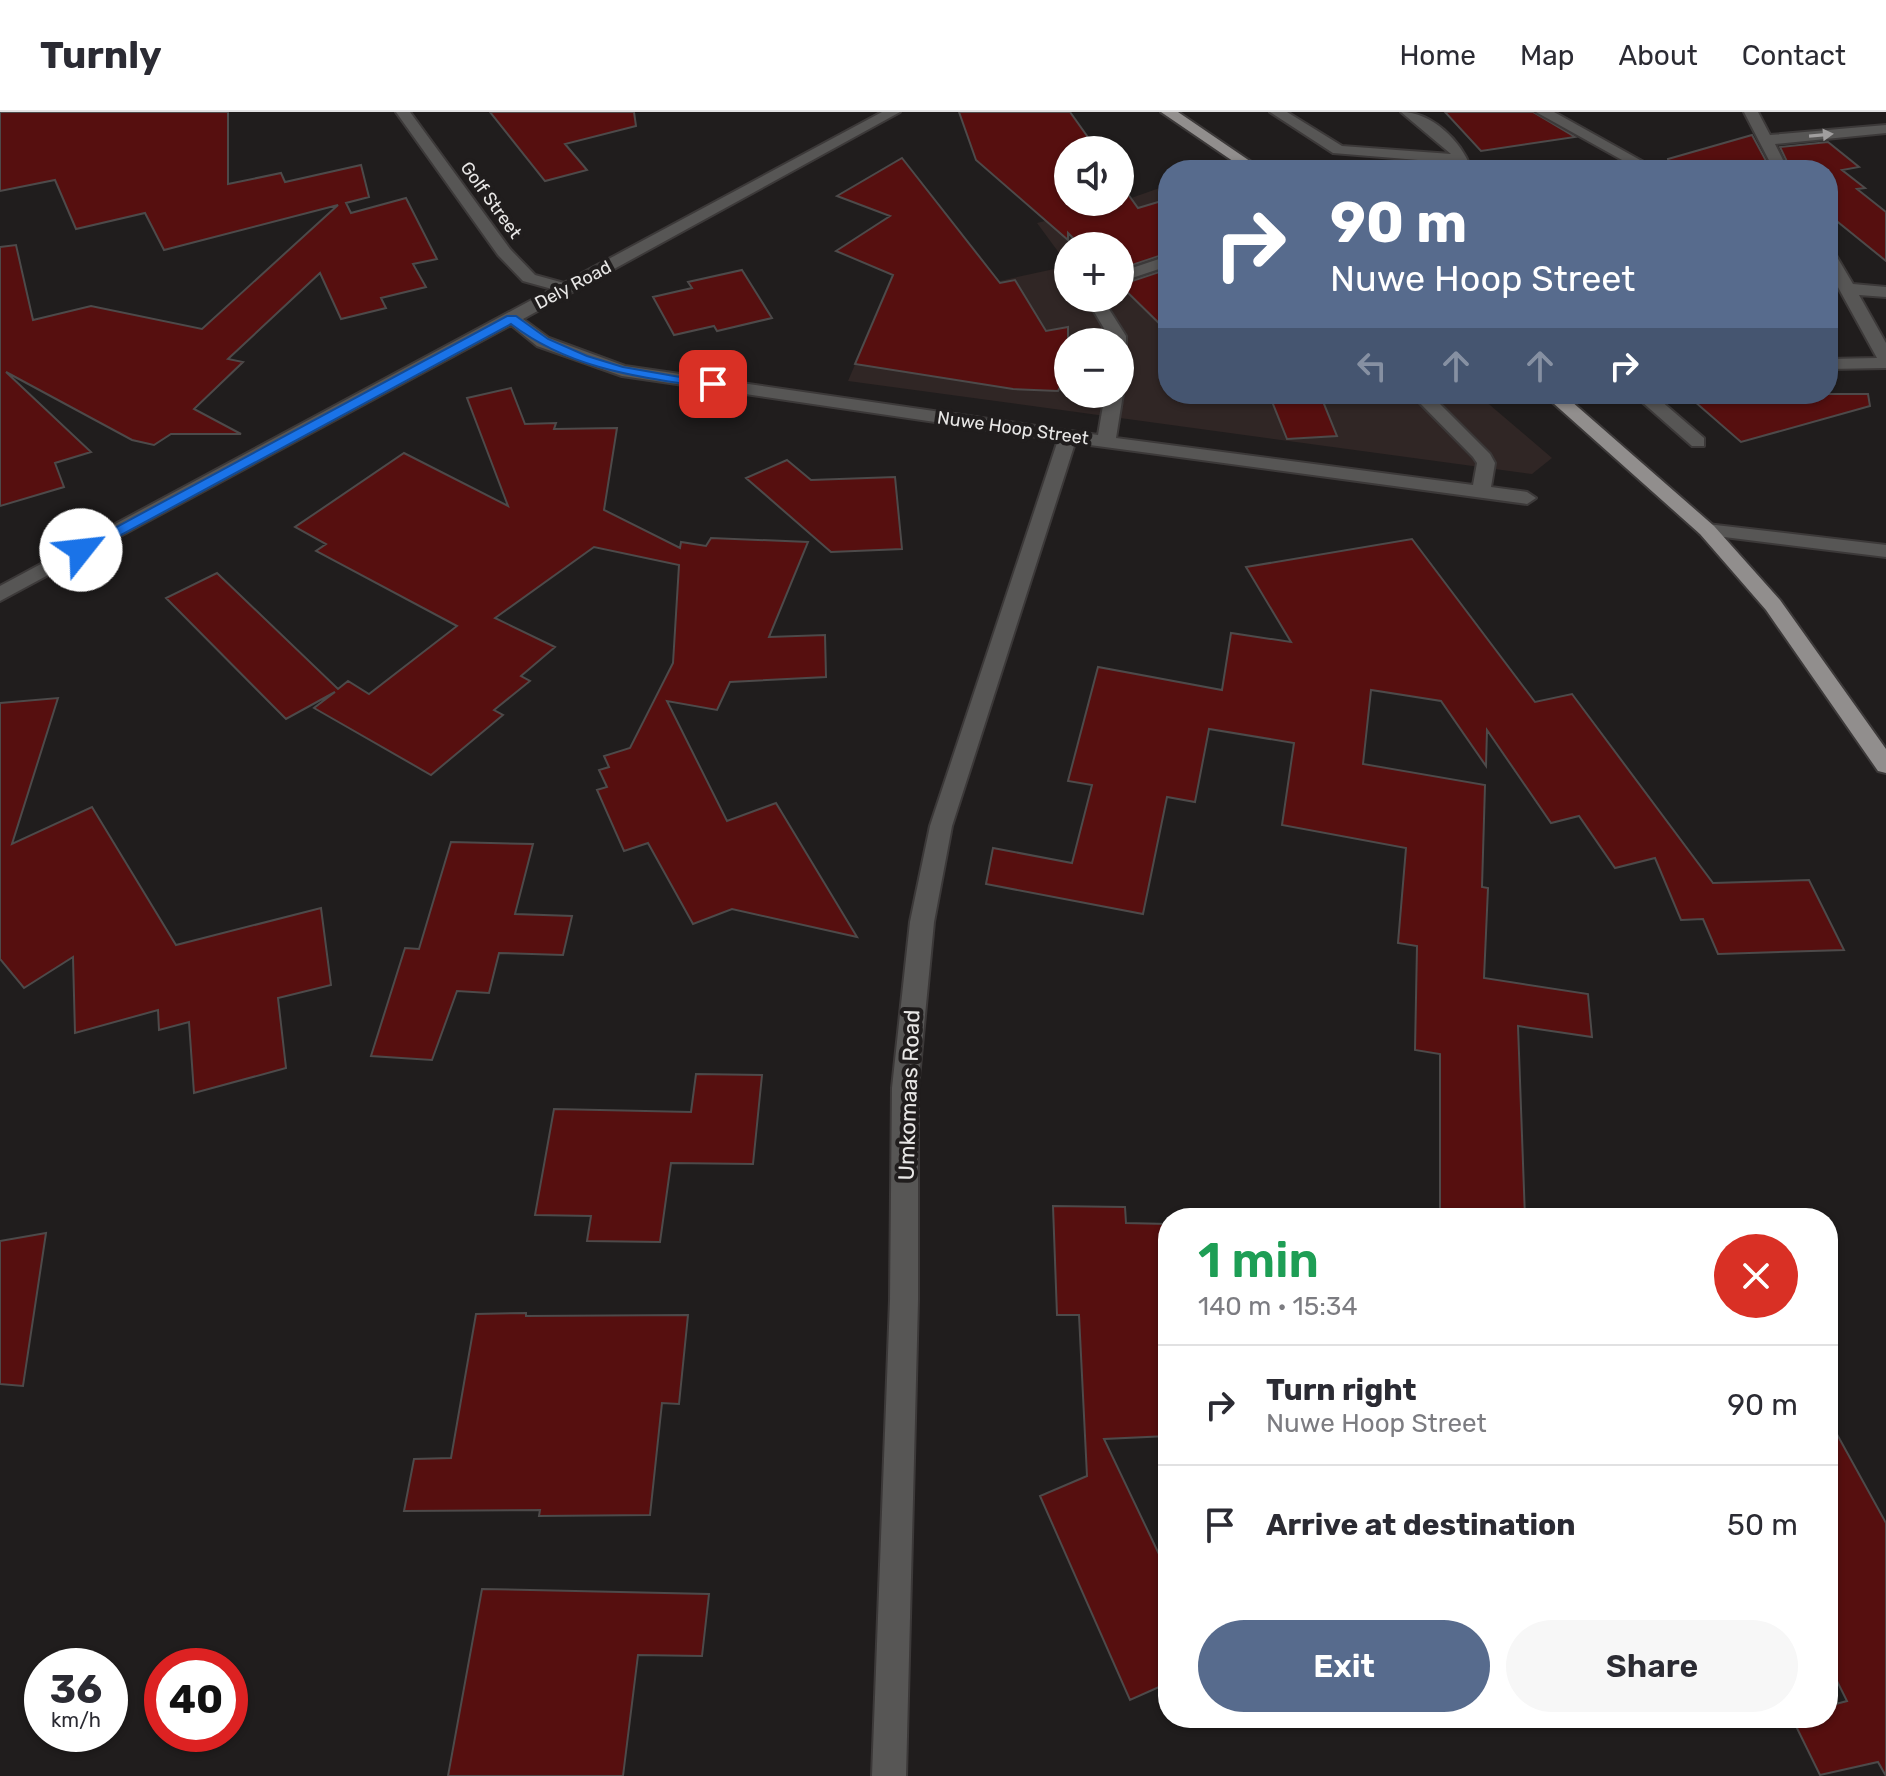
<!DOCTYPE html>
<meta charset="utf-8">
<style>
:root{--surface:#fff;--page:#f7f7f7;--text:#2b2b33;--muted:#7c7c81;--line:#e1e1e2;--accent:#576b8d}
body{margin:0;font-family:Rubik,sans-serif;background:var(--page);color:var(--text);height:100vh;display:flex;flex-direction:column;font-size:30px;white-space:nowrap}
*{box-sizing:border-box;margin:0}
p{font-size:26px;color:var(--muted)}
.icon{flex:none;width:44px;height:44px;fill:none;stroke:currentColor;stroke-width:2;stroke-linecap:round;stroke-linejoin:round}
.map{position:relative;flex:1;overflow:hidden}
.side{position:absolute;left:1158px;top:1096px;width:680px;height:520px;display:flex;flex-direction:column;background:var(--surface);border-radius:32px;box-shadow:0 2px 6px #0004}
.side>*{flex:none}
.hud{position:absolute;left:1158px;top:48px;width:680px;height:244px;border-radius:32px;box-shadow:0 2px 6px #0004;background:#576b8d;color:#fff;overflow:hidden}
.fabs{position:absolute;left:1054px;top:24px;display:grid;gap:16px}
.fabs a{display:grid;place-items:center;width:80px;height:80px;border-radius:50%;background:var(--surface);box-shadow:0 2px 6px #0004;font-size:40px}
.speed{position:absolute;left:24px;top:1536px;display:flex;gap:16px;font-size:40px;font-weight:700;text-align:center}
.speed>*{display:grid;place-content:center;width:104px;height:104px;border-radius:50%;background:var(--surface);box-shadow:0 2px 6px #0004;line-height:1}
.speed small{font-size:20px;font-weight:400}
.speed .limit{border:12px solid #d22;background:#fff;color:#111}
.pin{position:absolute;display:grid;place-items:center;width:68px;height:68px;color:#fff;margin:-34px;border-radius:16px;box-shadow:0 4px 12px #0006}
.me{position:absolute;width:88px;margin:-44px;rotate:61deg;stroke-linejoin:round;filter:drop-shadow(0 0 6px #0008)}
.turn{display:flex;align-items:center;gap:28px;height:168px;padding:0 40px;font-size:36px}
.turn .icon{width:104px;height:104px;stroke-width:2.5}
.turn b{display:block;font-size:56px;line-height:68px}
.lanes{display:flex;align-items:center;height:76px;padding:0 40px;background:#0003;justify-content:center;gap:40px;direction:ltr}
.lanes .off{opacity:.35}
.round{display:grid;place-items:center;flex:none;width:84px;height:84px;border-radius:42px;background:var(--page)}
.summary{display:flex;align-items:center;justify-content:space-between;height:136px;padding:0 40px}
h1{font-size:48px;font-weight:600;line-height:60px;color:#1e9e55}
.primary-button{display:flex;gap:16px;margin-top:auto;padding:16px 40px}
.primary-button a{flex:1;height:92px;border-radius:48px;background:var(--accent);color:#fff;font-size:32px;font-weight:600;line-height:92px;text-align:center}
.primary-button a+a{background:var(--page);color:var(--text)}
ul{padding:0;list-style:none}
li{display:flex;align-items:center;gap:24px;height:120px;padding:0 40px;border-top:2px solid var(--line)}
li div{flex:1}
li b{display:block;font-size:30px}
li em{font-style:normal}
header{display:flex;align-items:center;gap:48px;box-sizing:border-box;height:112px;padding:0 40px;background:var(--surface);border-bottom:2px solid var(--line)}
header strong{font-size:38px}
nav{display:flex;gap:44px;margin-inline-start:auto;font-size:28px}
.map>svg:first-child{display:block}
.built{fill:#302625;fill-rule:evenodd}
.building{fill:#560f0f;stroke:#4d4a4a;stroke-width:2}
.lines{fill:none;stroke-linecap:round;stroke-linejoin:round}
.minor-casing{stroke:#3c3939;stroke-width:4}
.major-casing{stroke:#3c3939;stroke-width:4}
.minor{fill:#575655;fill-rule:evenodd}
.major{fill:#918e8d;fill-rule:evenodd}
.oneway{fill:#a09e9e}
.route{fill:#1a73e8;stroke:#114b97;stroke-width:2}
.labels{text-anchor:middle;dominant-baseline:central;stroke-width:8;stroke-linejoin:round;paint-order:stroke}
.far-street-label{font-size:18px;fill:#e8e7e6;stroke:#201d1d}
.street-label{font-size:22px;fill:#e8e7e6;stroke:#201d1d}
</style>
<header>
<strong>Turnly</strong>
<nav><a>Home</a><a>Map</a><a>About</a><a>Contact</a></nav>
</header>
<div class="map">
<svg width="1886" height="1664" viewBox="0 0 1886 1664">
<rect width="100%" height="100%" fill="#201d1d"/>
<!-- built -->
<path class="built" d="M 1168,73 L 1168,282 L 1477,282 L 1552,346 L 1532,362 L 848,269 L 871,215 L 926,185 L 1068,154 L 1068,186 L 1120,186 L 1120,134 L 1068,134 L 1068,153 L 1037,111 L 1120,90 ZM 1068,230 L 1120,230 L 1120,282 L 1068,282 Z"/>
<!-- building -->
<path class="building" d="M 0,0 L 228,0 L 228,72 L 281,61 L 285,70 L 361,53 L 369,85 L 346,91 L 351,101 L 406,86 L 437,147 L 413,152 L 426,175 L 381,186 L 386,196 L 341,207 L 320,161 L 228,247 L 243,250 L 194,297 L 241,322 L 171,322 L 154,333 L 132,328 L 6,260 L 91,340 L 55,351 L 64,375 L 0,394 L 0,135 L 16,133 L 33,208 L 91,194 L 202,217 L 338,93 L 164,138 L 145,101 L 76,117 L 55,68 L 0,79 Z
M 490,0 L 634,0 L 636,14 L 565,32 L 587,58 L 545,69 Z
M 959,0 L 1070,0 L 1097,38 L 1068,38 L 1068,90 L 1120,90 L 1120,71 L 1138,96 L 1168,87 L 1168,141 L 1120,157 L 1120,134 L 1081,134 L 1068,121 L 1068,128 L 976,48 Z
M 1445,0 L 1533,0 L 1575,25 L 1481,39 Z
M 1752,23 L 1771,58 L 1670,58 L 1668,47 Z
M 1828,30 L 1859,55 L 1842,58 L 1865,76 L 1857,77 L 1886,100 L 1886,149 L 1828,102 L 1828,58 L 1791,58 L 1780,35 Z
M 902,46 L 1000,171 L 1015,168 L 1046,219 L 1068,215 L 1068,261 L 1058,279 L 1013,277 L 855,252 L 893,163 L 836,139 L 890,104 L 837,84 Z
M 1168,157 L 1168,220 L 1120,173 Z
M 742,158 L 772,206 L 717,219 L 714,214 L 674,223 L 653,185 L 692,176 L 688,170 Z
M 511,276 L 525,312 L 556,311 L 554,317 L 617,316 L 604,398 L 680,436 L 681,430 L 706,434 L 711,426 L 808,430 L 769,525 L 825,523 L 826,565 L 730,570 L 717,598 L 667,589 L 727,709 L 776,691 L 857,825 L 732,797 L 693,812 L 648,731 L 624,739 L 597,678 L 607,675 L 599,658 L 609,655 L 604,644 L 630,636 L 673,551 L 679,453 L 594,435 L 495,506 L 555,535 L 521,564 L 530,569 L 494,598 L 503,603 L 431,663 L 314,596 L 335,580 L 286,607 L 166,486 L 217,461 L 338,577 L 348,569 L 369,582 L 457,514 L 316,439 L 326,432 L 295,415 L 404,341 L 508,394 L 467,286 Z
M 1269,282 L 1320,282 L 1337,324 L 1287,327 Z
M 1686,282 L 1868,282 L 1870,294 L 1741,330 Z
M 787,348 L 811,368 L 895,365 L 902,437 L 831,440 L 746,366 Z
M 1412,427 L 1535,590 L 1572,582 L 1713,771 L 1809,768 L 1844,838 L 1718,842 L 1703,807 L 1681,808 L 1655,746 L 1615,756 L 1579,704 L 1551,711 L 1487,618 L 1486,654 L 1441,589 L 1371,578 L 1363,652 L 1485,673 L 1482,775 L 1488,776 L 1484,866 L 1588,882 L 1592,925 L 1518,914 L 1525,1106 L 1440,1106 L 1440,942 L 1415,938 L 1417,834 L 1398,831 L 1406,736 L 1282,713 L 1294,631 L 1209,617 L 1195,690 L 1167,685 L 1143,802 L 986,772 L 993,736 L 1072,751 L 1092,673 L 1068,669 L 1098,555 L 1222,578 L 1231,521 L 1291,530 L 1246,455 Z
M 58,586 L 12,732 L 92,695 L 176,833 L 321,796 L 331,873 L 278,886 L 286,956 L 194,981 L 189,910 L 159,918 L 158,898 L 75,921 L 73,845 L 24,876 L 0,847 L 0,591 Z
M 451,730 L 533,732 L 515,802 L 572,804 L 563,843 L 499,841 L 489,881 L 457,879 L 432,948 L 371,944 L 405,836 L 419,837 Z
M 696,962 L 762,963 L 753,1052 L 671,1051 L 660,1130 L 587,1129 L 591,1104 L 535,1103 L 554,997 L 691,1000 Z
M 1053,1094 L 1125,1095 L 1126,1111 L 1168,1112 L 1168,1324 L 1104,1327 L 1168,1461 L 1168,1571 L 1130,1588 L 1040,1384 L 1087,1364 L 1079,1203 L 1057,1203 Z
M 46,1121 L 23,1274 L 0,1272 L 0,1129 Z
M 526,1201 L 526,1204 L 688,1203 L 679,1292 L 662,1291 L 650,1403 L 539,1404 L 540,1398 L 404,1399 L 414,1347 L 451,1346 L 476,1202 Z
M 1828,1306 L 1886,1411 L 1886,1664 L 1878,1650 L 1820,1663 L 1792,1606 L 1828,1606 L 1828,1594 L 1847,1589 L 1828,1551 Z
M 482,1477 L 709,1482 L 702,1544 L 638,1543 L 623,1664 L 448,1664 Z"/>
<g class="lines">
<!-- minor casing -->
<g class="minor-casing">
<path id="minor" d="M 396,0 L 410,0 L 510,137 L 535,163 L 564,171 L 882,0 L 900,0 L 523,207 L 549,226 L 625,254 L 1098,323 L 1105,282 L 1120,282 L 1120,278 L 1123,282 L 1116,326 L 1473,373 L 1477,351 L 1473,345 L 1411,282 L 1430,282 L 1490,342 L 1495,351 L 1491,375 L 1527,380 L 1536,386 L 1527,392 L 1075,331 L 952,714 L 934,810 L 918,976 L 918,1188 L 906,1664 L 872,1664 L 890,1188 L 892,976 L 910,810 L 930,714 L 1058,328 L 622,264 L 537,234 L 511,213 L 0,489 L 0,474 L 552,177 L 523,169 L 498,143 Z
M 1270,0 L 1287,0 L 1342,34 L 1451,42 L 1401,0 C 1432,0 1461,29 1471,56 L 1458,58 L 1455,51 L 1333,41 Z
M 1536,0 L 1554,0 L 1658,58 L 1640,58 Z
M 1744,0 L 1758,0 L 1770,23 L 1886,13 L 1886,21 L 1775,32 L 1788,58 L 1774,58 Z
M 1828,138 L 1834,140 L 1853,172 L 1886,175 L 1886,185 L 1859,183 L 1886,231 L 1886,256 L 1828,257 L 1828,247 L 1877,246 L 1828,157 Z
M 1168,144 L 1168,154 L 1120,170 L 1120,160 Z
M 1086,186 L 1102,186 L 1126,224 L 1126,234 L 1120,235 L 1120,230 L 1112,230 Z
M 1633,282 L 1653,282 L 1704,326 L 1704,334 L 1692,334 Z
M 1707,412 L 1886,433 L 1886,445 L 1700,422 L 1697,418 L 1700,414 Z"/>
</g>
<!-- major casing -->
<g class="major-casing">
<path id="major" d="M 1161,0 L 1178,0 L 1263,58 L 1246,58 Z
M 1543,282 L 1563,282 L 1714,414 L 1780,488 L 1886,637 L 1886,661 L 1878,659 L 1766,498 L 1700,422 Z"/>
</g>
<!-- minor -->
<use href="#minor" class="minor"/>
<!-- major -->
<use href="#major" class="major"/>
</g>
<!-- one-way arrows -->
<defs><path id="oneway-solid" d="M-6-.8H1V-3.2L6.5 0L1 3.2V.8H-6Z" transform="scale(2)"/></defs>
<use class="oneway" href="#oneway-solid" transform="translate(1821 23) rotate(-5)"/>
<!-- route -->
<path class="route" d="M 507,204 L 516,204 L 548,227 L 587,244 L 623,255 L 720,272 L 713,276 C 640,265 571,258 511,212 L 86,442 L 74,438 Z"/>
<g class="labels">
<!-- far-street labels -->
<g class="far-street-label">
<text transform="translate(491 88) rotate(54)">Golf Street</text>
<text transform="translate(573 173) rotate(-28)">Dely Road</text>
<text transform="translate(1013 316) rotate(8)">Nuwe Hoop Street</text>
</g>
<!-- street labels -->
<g class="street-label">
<text transform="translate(909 983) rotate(-88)">Umkomaas Road</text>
</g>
</g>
</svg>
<div class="fabs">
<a><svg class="icon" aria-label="sound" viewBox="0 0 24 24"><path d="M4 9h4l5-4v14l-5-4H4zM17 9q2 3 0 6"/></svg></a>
<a>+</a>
<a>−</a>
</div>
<div class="speed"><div>36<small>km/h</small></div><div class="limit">40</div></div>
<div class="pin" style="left:713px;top:272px;background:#d93025"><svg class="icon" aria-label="arrive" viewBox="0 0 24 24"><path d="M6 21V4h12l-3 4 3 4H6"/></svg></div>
<svg class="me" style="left:81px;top:438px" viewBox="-20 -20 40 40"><circle r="19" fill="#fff"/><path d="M0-13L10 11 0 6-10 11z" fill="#1a73e8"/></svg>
<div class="hud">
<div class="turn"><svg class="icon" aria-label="right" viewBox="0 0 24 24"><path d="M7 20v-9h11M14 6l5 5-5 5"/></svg><div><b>90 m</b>Nuwe Hoop Street</div></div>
<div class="lanes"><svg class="icon off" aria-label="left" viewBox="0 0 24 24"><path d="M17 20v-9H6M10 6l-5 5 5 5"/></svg><svg class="icon off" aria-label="ahead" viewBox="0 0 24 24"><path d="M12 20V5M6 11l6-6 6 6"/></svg><svg class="icon off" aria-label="ahead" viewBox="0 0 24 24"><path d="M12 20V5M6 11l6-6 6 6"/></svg><svg class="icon" aria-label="right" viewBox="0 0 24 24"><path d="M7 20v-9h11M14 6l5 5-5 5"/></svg></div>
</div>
<section class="side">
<div class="summary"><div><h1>1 min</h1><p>140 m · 15:34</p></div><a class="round" style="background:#d93025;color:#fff"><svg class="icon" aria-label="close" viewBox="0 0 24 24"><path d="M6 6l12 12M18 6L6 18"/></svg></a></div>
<ul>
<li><svg class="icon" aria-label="right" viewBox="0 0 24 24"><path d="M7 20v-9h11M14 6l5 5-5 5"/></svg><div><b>Turn right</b><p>Nuwe Hoop Street</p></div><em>90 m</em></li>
<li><svg class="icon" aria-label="arrive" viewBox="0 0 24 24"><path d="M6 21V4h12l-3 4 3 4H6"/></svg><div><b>Arrive at destination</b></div><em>50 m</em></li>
</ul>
<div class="primary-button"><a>Exit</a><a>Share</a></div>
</section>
</div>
